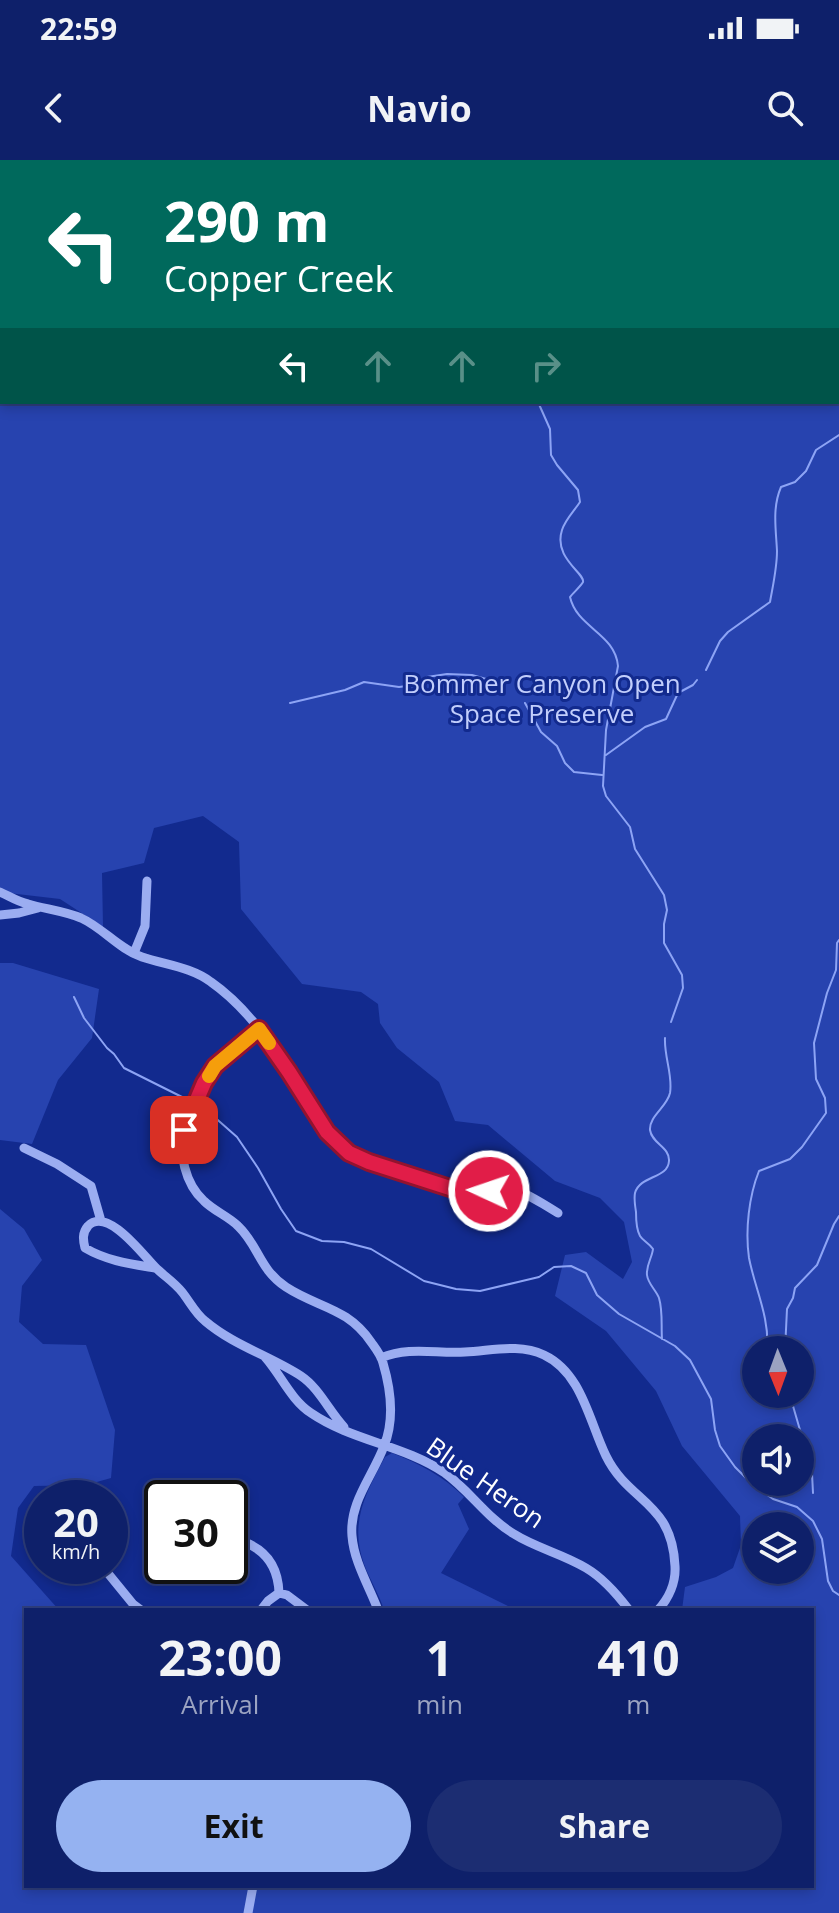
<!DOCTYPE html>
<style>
:root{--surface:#0e206a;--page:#1c2d72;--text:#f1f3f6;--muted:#9ba3c1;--line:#2e3e7e;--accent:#95b2f1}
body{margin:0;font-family:"Open Sans",sans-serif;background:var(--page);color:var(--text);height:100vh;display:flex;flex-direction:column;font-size:30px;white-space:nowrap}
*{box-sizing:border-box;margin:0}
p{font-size:26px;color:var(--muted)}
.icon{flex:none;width:44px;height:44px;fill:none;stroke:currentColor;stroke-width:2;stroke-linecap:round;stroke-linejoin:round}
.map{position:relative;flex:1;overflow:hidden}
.details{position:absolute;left:24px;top:1448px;width:790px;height:280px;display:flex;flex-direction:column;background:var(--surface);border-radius:0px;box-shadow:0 4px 12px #0003,0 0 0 2px var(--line)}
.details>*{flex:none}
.guide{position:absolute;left:0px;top:0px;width:840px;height:244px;box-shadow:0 4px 12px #0003,0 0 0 2px var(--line);background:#00695c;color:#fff;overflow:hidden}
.needle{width:52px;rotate:179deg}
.controls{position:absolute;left:742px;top:1176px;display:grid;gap:16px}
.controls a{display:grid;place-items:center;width:72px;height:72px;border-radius:50%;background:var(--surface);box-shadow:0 4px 12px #0003,0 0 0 2px var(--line);font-size:40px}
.speed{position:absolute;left:24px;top:1320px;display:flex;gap:16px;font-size:40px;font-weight:700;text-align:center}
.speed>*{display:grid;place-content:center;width:104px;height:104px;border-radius:50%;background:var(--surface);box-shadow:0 4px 12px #0003,0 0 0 2px var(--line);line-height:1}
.speed small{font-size:20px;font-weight:400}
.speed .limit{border:4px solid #111;border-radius:12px;background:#fff;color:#111}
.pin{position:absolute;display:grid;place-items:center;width:68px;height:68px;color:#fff;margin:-34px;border-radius:16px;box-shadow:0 4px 12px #0006}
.me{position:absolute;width:88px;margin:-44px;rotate:273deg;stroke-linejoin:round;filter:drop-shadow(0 0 6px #0008)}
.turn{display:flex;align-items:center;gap:28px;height:168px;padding:0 32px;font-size:36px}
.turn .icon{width:104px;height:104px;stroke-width:2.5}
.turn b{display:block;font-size:56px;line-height:68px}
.lanes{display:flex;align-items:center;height:76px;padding:0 32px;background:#0003;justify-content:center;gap:40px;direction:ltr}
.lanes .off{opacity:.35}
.eta{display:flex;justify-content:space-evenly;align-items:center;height:136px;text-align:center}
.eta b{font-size:48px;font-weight:700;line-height:56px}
.primary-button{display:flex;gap:16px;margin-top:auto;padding:16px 32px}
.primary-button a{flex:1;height:92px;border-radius:48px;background:var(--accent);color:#111;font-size:32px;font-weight:700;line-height:92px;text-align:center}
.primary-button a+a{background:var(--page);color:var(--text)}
.status{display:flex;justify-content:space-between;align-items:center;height:56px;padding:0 40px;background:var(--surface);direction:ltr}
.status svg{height:22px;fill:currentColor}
header{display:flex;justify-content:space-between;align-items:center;height:104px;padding:0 32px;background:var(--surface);font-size:36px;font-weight:700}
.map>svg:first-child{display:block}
.green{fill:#2743af;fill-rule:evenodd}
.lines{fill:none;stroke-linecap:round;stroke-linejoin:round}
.stream{stroke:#8da4f5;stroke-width:2}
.minor{stroke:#9badf1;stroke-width:9}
.route-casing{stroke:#92132f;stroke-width:20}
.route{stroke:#e11d48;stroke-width:14}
.slow{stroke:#f59e0b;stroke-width:14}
.labels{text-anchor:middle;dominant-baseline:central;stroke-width:6;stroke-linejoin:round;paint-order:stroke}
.park-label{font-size:26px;fill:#c2cefc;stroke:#122a8e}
.street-label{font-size:26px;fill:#fff;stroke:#122a8e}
</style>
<div class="status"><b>22:59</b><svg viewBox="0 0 49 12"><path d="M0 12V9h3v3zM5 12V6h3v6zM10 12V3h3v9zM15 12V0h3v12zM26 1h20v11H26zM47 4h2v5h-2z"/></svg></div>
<header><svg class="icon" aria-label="back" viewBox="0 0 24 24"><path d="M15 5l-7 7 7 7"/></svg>Navio<svg class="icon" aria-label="search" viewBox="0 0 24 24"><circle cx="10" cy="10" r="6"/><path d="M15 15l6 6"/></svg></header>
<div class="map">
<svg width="839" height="1753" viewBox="0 0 839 1753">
<rect width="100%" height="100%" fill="#122a8e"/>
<!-- green -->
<path class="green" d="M 0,0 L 839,0 L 839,1753 L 0,1753 L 0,1049 L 24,1069 L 42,1100 L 22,1126 L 19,1162 L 43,1184 L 86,1185 L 115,1270 L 111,1318 L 86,1325 L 34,1326 L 18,1348 L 11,1396 L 59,1450 L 26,1450 L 26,1726 L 812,1726 L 812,1450 L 682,1450 L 685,1427 L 716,1417 L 733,1408 L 741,1385 L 740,1356 L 682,1286 L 656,1231 L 606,1171 L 555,1136 L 565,1095 L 586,1092 L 623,1119 L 632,1102 L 624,1062 L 600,1038 L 555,1021 L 488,965 L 455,961 L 439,922 L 397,888 L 380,863 L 378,844 L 361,832 L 302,824 L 241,749 L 239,682 L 203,656 L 154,668 L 144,703 L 102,713 L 103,767 L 60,739 L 0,732 ZM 2,2 L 838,2 L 838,242 L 2,242 ZM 756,1190 L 800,1190 L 800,1234 L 756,1234 ZM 756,1278 L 800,1278 L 800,1322 L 756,1322 ZM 756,1366 L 800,1366 L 800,1410 L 756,1410 Z
M 0,803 L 13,803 L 99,829 L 92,878 L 58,920 L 32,984 L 0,980 Z
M 392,1293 C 420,1304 443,1316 464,1337 L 458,1344 L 469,1369 L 441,1413 L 516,1450 L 384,1450 C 379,1434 370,1420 364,1404 C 349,1362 366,1333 385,1297 Z"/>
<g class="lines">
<!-- stream -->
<path class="stream" d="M 518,0 L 519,2
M 576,2 L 578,0
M 775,2 L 777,0
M 838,77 L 839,76
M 522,242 L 537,243
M 538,242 L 550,269 L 551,295 L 557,305 L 578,330 L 580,342 C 574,351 565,360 562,370 C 553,398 585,413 583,422 C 581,426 573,433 570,437 C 577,468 615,473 618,506 L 606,570 L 603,626 L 606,636 L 630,667 L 635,689 L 664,735 L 667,750 L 664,764 L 664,783 L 682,815 L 683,828 L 671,862
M 706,510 L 720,481 L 728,472 L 770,442 C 773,425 777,408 777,391 C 776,369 772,348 781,327 L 795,322 L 806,311 L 816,290 L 839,275
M 290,543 L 345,530 L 364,522 L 399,527 L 414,525 L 427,517 L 447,514 L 472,515 L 486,519 L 500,530
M 525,543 L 541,572 L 557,586 L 565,603 L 574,612 L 602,615
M 606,595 L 645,567 L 666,559 L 678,533 L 693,525 L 697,520
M 74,837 L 84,858 L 107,888 L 114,894 L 124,908 L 192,942
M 197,944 L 203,947 L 237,977 L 258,1008 L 281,1049 L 296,1071 L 322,1081 L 344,1082 L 371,1089 L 424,1121 L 456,1129 L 480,1131 L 518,1122 L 539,1117 L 554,1107 L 571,1106 L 586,1113 L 597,1135 L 619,1154 L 675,1186 L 690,1200 L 711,1239 L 715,1270 L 720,1286 L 735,1307 L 752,1324 L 773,1339 L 797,1347 L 813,1361 L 822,1379 L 828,1421 L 833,1431 L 839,1435
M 662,1179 C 661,1166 663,1151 659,1138 C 656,1130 648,1124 647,1115 C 646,1105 652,1098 653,1089 C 649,1083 643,1081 640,1076 C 636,1069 636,1059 636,1052 C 635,1046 634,1038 635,1033 C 640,1015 668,1019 669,1001 C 670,987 652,984 650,970 C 649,956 667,947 670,933 C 673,915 664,897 665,878
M 767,1190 C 770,1158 755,1129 749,1098 C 745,1070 749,1036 759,1011 L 790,999 L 802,987 L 826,953 L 825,938 L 816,919 L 814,883 L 827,833 L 836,810 L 837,783 L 839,780
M 785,1190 L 787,1149 L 793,1138 L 795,1128 L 817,1105 L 834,1064 L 839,1056
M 785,1234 L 793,1246 L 800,1270 L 811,1294 L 813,1333"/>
<!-- minor -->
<path class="minor" d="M 0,732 C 9,736 18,742 28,744 C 45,749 64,751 81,758 C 103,768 119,789 142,797 C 166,805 191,807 211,822 C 244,845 269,880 291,914 C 308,940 321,975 348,992 C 379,1012 419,1013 451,1029 C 467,1036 472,1058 491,1041 L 490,1033 L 486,1027 L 474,1026 L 453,1029
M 0,755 L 19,753 L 38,748
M 134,793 L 145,766 L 147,721
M 259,869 C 245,880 230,891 217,904 C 209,912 203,924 198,935 C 193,946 187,957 184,968 C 178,992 185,1024 204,1041 C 214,1051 228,1056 238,1066 C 259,1086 259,1109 286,1127 C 318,1148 347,1147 371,1182 C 376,1189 381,1195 383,1203 C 391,1230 395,1259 384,1286 C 373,1316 349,1342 352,1376 C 354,1402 369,1426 378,1450
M 24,988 L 57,1004 L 91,1026 L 101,1061
M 489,1031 C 493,1027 495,1025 500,1025 C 511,1024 547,1046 558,1053
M 155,1108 C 131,1104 107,1101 85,1088 C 83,1080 82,1073 88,1066 C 107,1046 143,1095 155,1107 C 164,1116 174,1122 182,1132 C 190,1142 195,1153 205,1161 C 233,1185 270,1196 301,1216 C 319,1228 329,1251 344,1267
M 265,1197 C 281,1215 291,1240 311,1253 C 352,1281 404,1285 445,1313 C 470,1331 487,1358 514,1374 C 536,1388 563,1394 586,1408 C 603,1418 617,1434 629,1450
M 381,1198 C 410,1186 436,1194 465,1192 C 491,1191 519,1183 544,1195 C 582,1213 589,1261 606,1296 C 629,1343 672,1341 675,1406 C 676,1422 669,1438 658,1450
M 230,1378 C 260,1384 278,1401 279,1433
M 102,1406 L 133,1444 L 141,1450
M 279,1433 L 287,1435 L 307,1450
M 261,1450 L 268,1441 L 279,1433
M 248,1753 L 253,1726"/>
</g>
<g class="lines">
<!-- route casing -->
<g class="route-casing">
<path id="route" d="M 184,970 L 204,923 L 215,906 L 259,869 L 289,912 L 327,972 L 349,993 L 369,1002 L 453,1029 L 474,1026 L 486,1027 L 489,1031"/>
</g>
<!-- route -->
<use href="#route" class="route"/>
<!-- slow -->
<path class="slow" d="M 209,916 L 215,906 L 259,869 L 269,883"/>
</g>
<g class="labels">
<!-- park labels -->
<g class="park-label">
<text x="542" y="523">Bommer Canyon Open<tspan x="542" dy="30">Space Preserve</tspan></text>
</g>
<!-- street labels -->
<g class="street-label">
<text transform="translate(486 1322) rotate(35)">Blue Heron</text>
</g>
</g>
</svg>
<div class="controls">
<a><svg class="needle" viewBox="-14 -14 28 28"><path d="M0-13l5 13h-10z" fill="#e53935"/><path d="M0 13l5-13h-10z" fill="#9ba3c1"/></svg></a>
<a><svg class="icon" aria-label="sound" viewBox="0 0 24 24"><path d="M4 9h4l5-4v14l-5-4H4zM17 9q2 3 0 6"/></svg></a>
<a><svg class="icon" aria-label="layers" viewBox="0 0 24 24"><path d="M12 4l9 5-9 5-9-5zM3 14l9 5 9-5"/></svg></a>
</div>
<div class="speed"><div>20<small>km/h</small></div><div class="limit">30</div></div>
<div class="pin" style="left:184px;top:970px;background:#d93025"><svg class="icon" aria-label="arrive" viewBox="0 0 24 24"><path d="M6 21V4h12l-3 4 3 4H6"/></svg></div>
<svg class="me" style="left:489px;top:1031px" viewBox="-20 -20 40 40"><circle r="17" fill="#e11d48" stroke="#fff" stroke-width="3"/><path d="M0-11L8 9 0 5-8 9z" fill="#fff"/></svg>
<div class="guide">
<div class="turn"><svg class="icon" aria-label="left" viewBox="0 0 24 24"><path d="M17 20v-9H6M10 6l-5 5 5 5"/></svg><div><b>290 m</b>Copper Creek</div></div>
<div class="lanes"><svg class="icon" aria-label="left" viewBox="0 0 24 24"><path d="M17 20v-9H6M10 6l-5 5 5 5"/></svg><svg class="icon off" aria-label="ahead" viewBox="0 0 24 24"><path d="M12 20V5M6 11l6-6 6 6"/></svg><svg class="icon off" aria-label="ahead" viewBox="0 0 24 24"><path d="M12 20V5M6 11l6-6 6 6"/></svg><svg class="icon off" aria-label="right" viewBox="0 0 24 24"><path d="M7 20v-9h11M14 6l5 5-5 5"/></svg></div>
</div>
<section class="details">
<div class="eta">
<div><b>23:00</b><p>Arrival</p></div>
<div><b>1</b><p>min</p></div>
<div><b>410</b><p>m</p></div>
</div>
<div class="primary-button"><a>Exit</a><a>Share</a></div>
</section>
</div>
